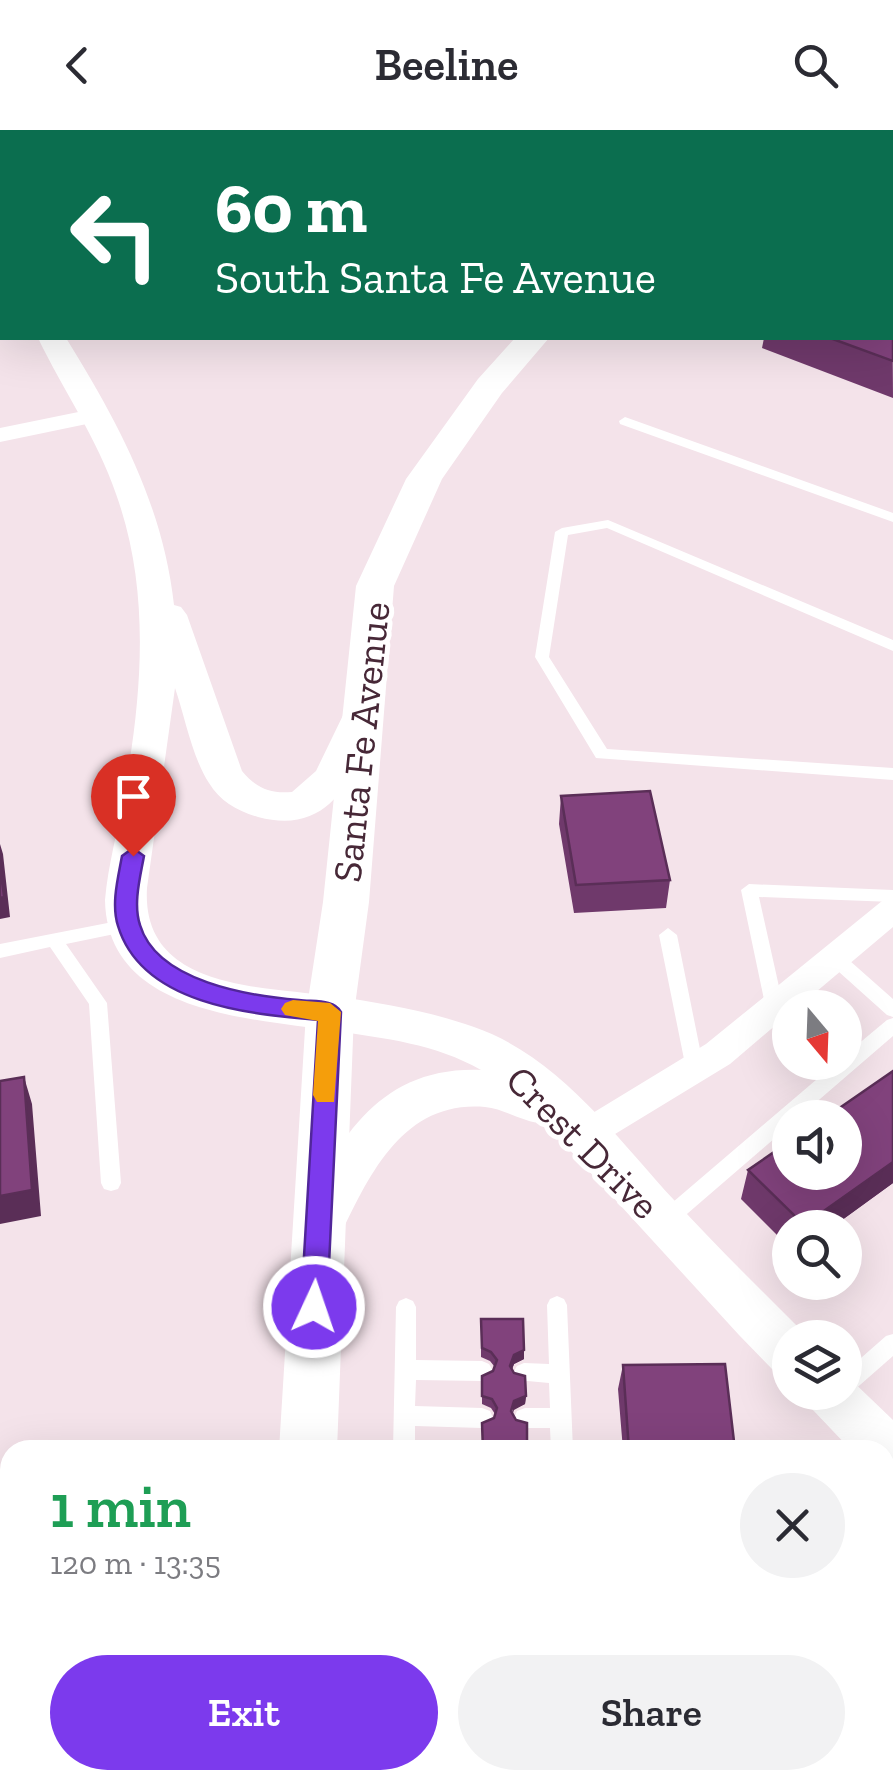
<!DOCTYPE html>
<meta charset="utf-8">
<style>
:root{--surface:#fff;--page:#f2f2f3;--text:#2b2b33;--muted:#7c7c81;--accent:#7c3aed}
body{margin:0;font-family:"Zilla Slab",serif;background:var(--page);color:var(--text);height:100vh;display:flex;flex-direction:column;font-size:38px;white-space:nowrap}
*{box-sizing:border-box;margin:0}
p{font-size:32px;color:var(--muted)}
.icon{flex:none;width:55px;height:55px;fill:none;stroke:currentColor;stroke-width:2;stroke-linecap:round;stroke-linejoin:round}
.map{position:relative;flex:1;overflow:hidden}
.sheet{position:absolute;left:0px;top:1310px;width:895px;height:350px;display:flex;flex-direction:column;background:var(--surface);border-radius:30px 30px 0 0;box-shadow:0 10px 40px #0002}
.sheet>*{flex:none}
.guide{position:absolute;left:0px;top:0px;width:895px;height:210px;box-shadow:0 10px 40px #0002;background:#0b6e4f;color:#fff;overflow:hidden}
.needle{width:65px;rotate:161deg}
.fabs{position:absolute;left:772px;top:860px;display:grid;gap:20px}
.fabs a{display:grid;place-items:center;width:90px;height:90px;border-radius:50%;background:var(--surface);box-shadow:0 10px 40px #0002;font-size:50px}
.pin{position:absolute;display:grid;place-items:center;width:85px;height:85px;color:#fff;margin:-102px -42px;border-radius:50% 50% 50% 0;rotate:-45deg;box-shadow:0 0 10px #0007}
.pin .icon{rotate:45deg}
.me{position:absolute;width:110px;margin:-55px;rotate:3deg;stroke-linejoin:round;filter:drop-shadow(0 0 8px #0008)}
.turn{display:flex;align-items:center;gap:35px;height:210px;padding:0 50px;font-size:45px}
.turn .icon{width:130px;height:130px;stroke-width:2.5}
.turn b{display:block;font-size:70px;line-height:85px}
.round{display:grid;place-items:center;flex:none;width:105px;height:105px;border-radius:52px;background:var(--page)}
.headline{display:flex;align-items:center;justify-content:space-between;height:170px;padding:0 50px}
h1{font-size:60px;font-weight:600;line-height:75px;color:#1e9e55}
.primary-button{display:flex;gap:20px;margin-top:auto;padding:20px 50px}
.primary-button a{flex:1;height:115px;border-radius:60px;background:var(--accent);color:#fff;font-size:40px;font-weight:600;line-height:115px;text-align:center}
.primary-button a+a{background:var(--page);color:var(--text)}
header{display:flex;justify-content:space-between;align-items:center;height:130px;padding:0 50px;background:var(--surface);font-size:45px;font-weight:600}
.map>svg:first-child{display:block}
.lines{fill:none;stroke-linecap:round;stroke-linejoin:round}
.service{fill:#fff;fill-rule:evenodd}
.minor{fill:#fff;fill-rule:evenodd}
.tertiary{fill:#fff;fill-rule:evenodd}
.secondary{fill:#fff;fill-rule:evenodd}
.motorway{fill:#f6a77a;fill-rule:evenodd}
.wall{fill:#6f396b}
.shaded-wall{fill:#5a2e57}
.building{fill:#81427c;stroke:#5a2e57;stroke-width:2.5}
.route{fill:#7c3aed;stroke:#51269a;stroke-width:2.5}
.slow{fill:#f59e0b}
.labels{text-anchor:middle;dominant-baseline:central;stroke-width:10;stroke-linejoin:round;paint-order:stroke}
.street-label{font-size:40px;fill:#472837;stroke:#fff}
</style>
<header><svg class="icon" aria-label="back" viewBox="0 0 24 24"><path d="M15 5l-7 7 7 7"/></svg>Beeline<svg class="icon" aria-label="search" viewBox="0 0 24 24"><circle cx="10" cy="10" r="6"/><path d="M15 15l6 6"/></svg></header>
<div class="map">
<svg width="893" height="1660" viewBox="0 0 893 1660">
<rect width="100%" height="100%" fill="#f4e3ea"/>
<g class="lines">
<!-- service -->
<path class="service" d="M 0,46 L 2,46 L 2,52 L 0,52 Z
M 0,142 L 2,142 L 2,148 L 0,148 Z
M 625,287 L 893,383 L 893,392 L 620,294 L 619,291 Z
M 608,390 L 893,510 L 893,521 L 607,398 L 568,405 L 549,527 L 607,619 L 893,638 L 893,650 L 596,628 L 535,527 L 555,402 L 562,398 Z
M 749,754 L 893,760 L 893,772 L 759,767 L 784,879 L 781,884 L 769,884 L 766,879 L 741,760 Z
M 128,789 L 134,790 L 137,795 L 134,800 L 66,814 L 107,873 L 121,1053 L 118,1059 L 111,1061 L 104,1059 L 101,1053 L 89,874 L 50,817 L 0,828 L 0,814 Z
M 668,798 L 677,805 L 704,939 L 702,944 L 688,944 L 686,939 L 659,805 Z
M 835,821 L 841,823 L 893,869 L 893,887 L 887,885 L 829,833 L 826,828 L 829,823 Z
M 893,888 L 893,906 L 798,988 L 790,988 L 790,995 L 673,1096 L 666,1099 L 659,1096 L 656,1090 L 659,1084 L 837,932 L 845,932 L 845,925 L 887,890 Z
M 557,1166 L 564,1169 L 567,1175 L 573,1320 L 551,1320 L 550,1298 L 525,1298 L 517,1295 L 514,1288 L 517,1281 L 525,1278 L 550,1278 L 549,1253 L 517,1250 L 513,1243 L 517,1236 L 524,1233 L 549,1234 L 547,1175 L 550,1169 Z
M 406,1168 L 413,1171 L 416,1177 L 416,1230 L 482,1231 L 489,1234 L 493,1241 L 489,1248 L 482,1251 L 416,1250 L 415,1276 L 482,1278 L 490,1281 L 493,1288 L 490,1295 L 482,1298 L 415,1296 L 415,1320 L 393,1320 L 396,1177 L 399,1171 Z
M 893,1204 L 893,1226 L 852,1262 L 845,1265 L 839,1262 L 845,1262 L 845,1242 L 886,1206 Z"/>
<!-- minor -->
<path class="minor" d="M 98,278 L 110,285 L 106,290 L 0,312 L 0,298 Z
M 893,767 L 893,797 L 797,878 L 790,878 L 790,883 L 730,934 L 597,1015 L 585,1020 L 573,1015 L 567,1005 L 573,995 L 706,914 L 882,771 Z
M 885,1617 L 893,1618 L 893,1660 L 869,1656 L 866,1650 L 885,1650 Z
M 451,1650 L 497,1650 L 498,1660 L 452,1660 Z"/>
<!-- tertiary -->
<path class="tertiary" d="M 0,116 L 2,116 L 2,135 L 0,135 Z
M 38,208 L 66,208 C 118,292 163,375 174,475 L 181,477 L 187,485 L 242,641 C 256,658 270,664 292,662 L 316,641 L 347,577 L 360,573 L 373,577 L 379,586 C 355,642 334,707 258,687 C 237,681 220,671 209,653 C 192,627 185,587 175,558 L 147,758 C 141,860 261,856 333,866 C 381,873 429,881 474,897 C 558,926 617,1008 674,1070 C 717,1117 763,1162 808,1207 L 790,1208 L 790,1246 L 772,1239 L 739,1205 L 545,993 C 525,994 506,979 485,977 C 403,970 369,1045 339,1108 L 322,1114 L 305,1108 L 298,1093 C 337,1012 377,936 481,940 C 436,914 384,908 334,901 C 252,888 107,885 105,770 C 108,735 118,700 124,665 C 142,565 151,461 116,364 C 97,308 63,260 38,208 Z
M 845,1244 L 893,1290 L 893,1351 L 885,1348 L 885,1320 L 851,1320 L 812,1279 L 804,1262 L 845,1262 Z"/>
<!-- secondary -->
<path class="secondary" d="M 515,208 L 549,208 L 502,263 L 442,349 L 394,456 L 369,772 L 354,883 L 337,1320 L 279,1320 L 306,883 L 323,772 L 356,456 L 406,349 L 478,249 Z
M 246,1650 L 312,1650 L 311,1660 L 245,1660 Z"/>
<!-- motorway -->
<path class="motorway" d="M 718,0 L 756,0 L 757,2 L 719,2 Z
M 892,39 L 893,39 L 893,60 L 892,60 Z"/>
</g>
<!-- wall -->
<path class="wall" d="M 892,124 L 893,268 L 762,218 L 764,208 L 892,208 Z
M 561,666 L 670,750 L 666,778 L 574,783 L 559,694 Z
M 748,1040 L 893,1053 L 831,1098 L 790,1098 L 790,1118 L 741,1069 Z
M 481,1189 L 524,1220 L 524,1229 L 514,1234 L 512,1239 L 526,1266 L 525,1274 L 494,1288 L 495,1284 L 491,1278 L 482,1274 L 482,1246 L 493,1241 L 494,1236 L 490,1231 L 481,1227 Z
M 623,1235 L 735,1320 L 623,1320 L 618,1259 Z
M 893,1481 L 893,1558 L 885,1548 L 885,1486 Z"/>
<!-- shaded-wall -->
<path class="shaded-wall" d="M 0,714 L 3,724 L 10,787 L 0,789 Z
M 24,947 L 32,974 L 41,1086 L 0,1094 L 0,1066 Z
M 893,1032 L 893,1053 L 831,1098 L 803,1098 L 804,1095 Z
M 524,1220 L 524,1229 L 514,1234 L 510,1245 L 510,1236 L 514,1225 Z
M 526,1266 L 525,1274 L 514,1280 L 511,1289 L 514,1271 Z
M 10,1640 L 10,1650 L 32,1650 L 16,1660 L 0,1660 L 0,1646 Z"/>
<!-- building -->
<path class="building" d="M 893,199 L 893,231 L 830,208 L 892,208 Z
M 650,661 L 670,750 L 576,755 L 561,666 Z
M 0,731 L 4,767 L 0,768 Z
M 893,941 L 893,1032 L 804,1095 L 748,1040 L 790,1011 L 790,1042 L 845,1042 L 845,988 L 825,988 Z
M 24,947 L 32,1060 L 0,1066 L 0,951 Z
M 481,1189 L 523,1189 L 524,1220 L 514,1225 L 510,1236 L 514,1243 L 525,1246 L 526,1266 L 514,1271 L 511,1281 L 516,1290 L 527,1293 L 527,1320 L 483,1320 L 482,1293 L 494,1288 L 497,1278 L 492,1269 L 482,1266 L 482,1246 L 493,1241 L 497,1230 L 491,1222 L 482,1218 Z
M 725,1234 L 735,1320 L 629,1320 L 623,1235 Z
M 893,1481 L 893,1534 L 885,1523 L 885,1486 Z
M 10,1510 L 10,1640 L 0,1646 L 0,1516 Z"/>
<!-- route -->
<path class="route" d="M 133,718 L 144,726 C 140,748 133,774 140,795 C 157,852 250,866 299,870 C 314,872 334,869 341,882 L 327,1177 L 323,1186 L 314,1189 L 305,1186 L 301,1177 L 318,890 C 250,884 142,875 118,796 C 111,774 118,748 122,726 Z"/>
<!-- slow -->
<path class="slow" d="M 293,870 L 330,873 L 341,882 L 334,972 L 317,972 L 313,965 L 318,891 L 285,885 L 281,879 L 285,873 Z"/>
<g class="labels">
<!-- street labels -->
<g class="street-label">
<text transform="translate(361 612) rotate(-84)">Santa Fe Avenue</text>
<text transform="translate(583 1012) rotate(45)">Crest Drive</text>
</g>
</g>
</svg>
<div class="fabs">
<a><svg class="needle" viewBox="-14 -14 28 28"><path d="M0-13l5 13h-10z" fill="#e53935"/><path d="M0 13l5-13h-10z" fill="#7c7c81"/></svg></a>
<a><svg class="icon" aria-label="sound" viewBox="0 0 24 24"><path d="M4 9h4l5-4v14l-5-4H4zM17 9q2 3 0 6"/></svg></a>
<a><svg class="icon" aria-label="search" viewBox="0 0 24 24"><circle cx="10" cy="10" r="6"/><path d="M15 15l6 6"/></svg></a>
<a><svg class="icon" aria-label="layers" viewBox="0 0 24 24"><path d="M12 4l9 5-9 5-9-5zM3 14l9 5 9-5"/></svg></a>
</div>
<div class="pin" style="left:133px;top:726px;background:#d93025"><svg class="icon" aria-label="arrive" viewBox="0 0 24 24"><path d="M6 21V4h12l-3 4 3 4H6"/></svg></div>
<svg class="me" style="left:314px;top:1177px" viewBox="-20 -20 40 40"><circle r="17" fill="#7c3aed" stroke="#fff" stroke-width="3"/><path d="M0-11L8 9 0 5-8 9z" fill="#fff"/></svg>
<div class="guide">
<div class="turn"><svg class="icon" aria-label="left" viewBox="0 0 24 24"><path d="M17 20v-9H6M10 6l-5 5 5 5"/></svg><div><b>60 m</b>South Santa Fe Avenue</div></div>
</div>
<section class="sheet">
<div class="headline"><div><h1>1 min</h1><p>120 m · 13:35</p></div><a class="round"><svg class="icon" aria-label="close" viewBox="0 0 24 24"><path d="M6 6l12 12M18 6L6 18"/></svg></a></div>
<div class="primary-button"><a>Exit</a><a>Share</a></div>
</section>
</div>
